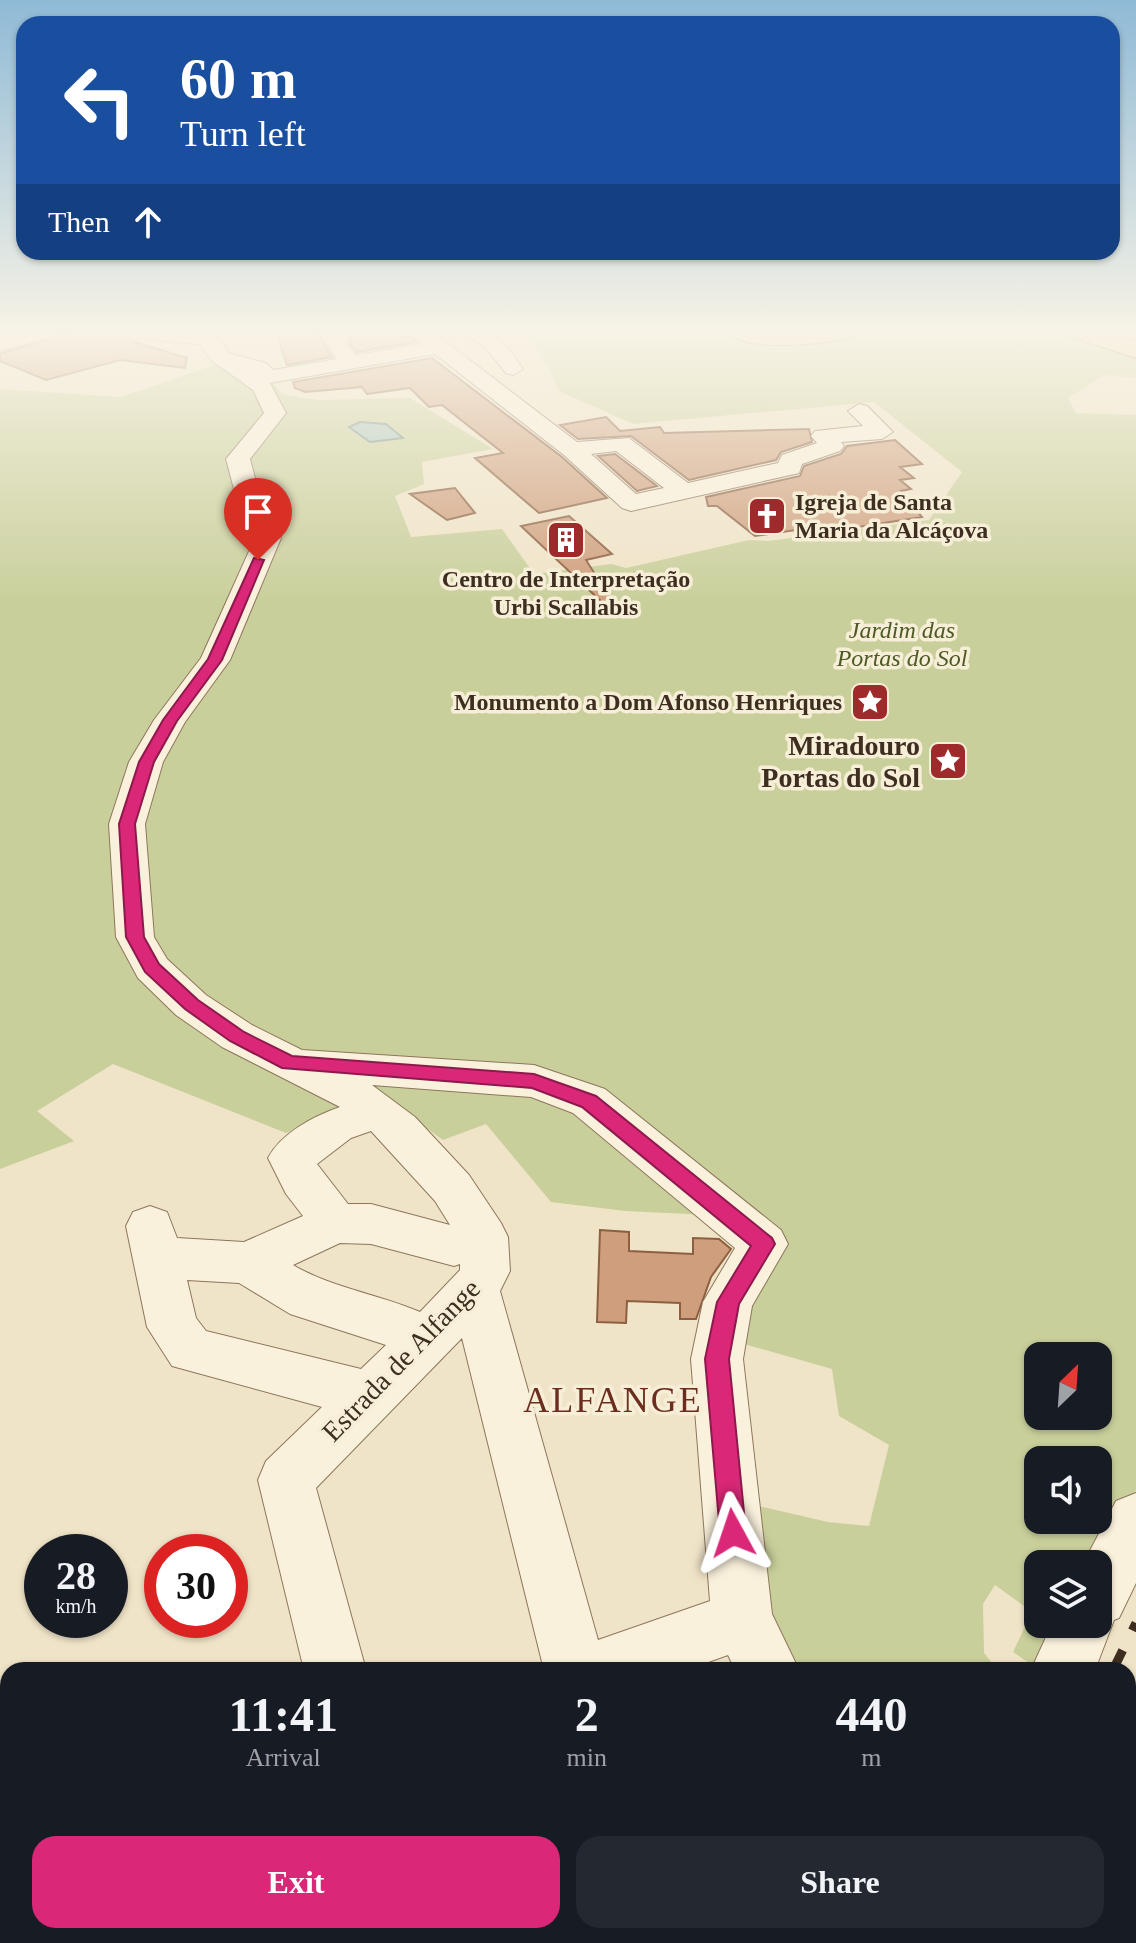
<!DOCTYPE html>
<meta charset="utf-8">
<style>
:root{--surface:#171b24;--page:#242831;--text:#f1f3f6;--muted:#9ea1a6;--accent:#db2777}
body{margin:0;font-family:"Times New Roman",serif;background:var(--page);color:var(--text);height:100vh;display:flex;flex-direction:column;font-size:30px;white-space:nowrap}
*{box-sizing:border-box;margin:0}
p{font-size:26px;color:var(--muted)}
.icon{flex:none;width:44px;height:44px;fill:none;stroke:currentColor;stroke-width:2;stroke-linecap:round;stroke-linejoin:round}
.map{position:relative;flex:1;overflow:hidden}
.panel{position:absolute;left:0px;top:1662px;width:1136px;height:282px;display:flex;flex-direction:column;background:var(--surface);border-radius:24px 24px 0 0;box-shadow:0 2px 6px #0004}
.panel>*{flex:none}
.guide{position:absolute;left:16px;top:16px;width:1104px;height:244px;border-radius:24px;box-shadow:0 2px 6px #0004;background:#1a4fa0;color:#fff;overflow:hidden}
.needle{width:52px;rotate:25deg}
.controls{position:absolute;left:1024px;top:1342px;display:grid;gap:16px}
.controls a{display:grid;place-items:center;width:88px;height:88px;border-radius:16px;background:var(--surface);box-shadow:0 2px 6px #0004;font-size:40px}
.speed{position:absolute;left:24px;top:1534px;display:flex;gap:16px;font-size:40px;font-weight:700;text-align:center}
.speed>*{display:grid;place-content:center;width:104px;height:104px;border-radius:50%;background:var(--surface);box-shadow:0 2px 6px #0004;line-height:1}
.speed small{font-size:20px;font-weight:400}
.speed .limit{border:12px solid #d22;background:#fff;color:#111}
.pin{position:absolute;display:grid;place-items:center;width:68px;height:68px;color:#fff;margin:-82px -34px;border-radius:50% 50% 50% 0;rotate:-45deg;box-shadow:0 0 8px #0007}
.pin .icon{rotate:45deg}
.me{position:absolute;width:88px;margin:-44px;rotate:355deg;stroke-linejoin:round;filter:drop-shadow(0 0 6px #0008)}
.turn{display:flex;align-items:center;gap:28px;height:168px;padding:0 32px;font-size:36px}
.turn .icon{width:104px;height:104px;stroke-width:2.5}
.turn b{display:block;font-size:56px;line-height:68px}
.then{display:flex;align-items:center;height:76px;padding:0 32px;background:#0003;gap:16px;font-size:30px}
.eta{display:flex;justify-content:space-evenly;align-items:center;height:136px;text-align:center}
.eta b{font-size:48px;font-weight:700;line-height:56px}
.primary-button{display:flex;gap:16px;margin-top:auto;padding:16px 32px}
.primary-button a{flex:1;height:92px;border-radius:24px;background:var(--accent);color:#fff;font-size:32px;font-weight:700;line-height:92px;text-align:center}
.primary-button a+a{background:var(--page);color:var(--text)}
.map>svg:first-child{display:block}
.green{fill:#c9cf9b;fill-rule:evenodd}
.water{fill:#a9c4bc;stroke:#6f938a;stroke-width:2}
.building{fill:#cf9f7d;stroke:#8d5f41;stroke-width:2}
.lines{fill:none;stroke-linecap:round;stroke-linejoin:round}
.minor-casing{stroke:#8d765c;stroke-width:2}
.major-casing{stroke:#5b4430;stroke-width:2}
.minor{fill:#faf1dc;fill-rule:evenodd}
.major{fill:#f3d9a0;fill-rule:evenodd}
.rail{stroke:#3d2e20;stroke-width:9;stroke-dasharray:22 22;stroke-linecap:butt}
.route{fill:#db2777;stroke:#8e194d;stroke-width:2}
.labels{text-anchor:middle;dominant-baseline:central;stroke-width:7;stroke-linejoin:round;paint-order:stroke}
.far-poi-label{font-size:24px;font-weight:bold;fill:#3d2e20;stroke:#f7eed8;text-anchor:start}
.far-park-label{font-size:24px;font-style:italic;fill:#4d5a26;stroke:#f7eed8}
.poi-label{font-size:28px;font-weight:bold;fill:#3d2e20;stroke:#f7eed8;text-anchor:end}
.street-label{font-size:28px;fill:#3d2e20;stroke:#f7eed8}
.near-neighbourhood-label{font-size:36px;letter-spacing:2px;fill:#6b2e1e;stroke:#f7eed8}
</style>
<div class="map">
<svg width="1136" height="1943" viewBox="0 0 1136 1943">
<rect width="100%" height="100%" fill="#f0e4c8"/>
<!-- green -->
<path class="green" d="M 525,332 L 1136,332 L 1136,378 L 1105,375 L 1068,398 L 1076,413 L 1136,415 L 1136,1490 L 1098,1570 L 1098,1564 L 1038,1564 L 1038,1624 L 1073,1624 L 1039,1670 L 1013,1652 L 1032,1612 L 995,1585 L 983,1604 L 984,1653 L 993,1664 L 988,1670 L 805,1670 L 767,1639 L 746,1503 L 828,1522 L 869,1526 L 889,1445 L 839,1416 L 832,1369 L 737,1342 L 736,1312 L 773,1262 L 730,1216 L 625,1211 L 551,1202 L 486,1124 L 443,1140 L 404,1112 L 332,1113 L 286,1133 L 113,1064 L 37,1111 L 74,1141 L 0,1169 L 0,389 L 120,397 L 221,363 L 270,381 L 285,395 L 318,400 L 410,398 L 493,449 L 422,462 L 424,484 L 395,496 L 411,537 L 502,529 L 534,574 L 611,564 L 626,568 L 749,540 L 768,541 L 929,520 L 962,472 L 874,402 L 633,424 L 559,391 L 549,368 ZM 1038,1356 L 1098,1356 L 1098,1416 L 1038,1416 ZM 1038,1460 L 1098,1460 L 1098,1520 L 1038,1520 Z"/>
<!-- water -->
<path class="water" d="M 360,422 L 386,424 L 403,438 L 370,442 L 349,427 Z"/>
<!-- building -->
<path class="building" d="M 69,332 L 119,332 L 132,341 L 187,358 L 185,368 L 120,360 L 46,380 L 0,361 L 0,354 Z
M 276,332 L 317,332 L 332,357 L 287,365 Z
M 348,332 L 407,332 L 416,342 L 357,352 L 349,343 L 352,338 Z
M 432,358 L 562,457 L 607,498 L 539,513 L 475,458 L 503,453 L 442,405 L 429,407 L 410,388 L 367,394 L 362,387 L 305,392 L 295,388 L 293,382 Z
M 606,417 L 620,431 L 660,427 L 664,433 L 809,429 L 812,442 L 781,452 L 776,460 L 689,480 L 631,436 L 578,439 L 560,425 Z
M 895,440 L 922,464 L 900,467 L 914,478 L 900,480 L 911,489 L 901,491 L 922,517 L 832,531 L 823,526 L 755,536 L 717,506 L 708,506 L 706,497 L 800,476 L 804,466 L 841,454 L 847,446 Z
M 615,454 L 657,486 L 637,491 L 598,456 Z
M 455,488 L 475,513 L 447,520 L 410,494 Z
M 569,516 L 612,554 L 586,560 L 612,601 L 606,606 L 521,526 Z
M 600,1230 L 629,1232 L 629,1251 L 693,1254 L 693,1238 L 719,1239 L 731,1249 L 711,1277 L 696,1319 L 680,1319 L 680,1303 L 627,1301 L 626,1323 L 597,1322 Z"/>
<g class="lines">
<!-- minor casing -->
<g class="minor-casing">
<path id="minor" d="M 25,332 L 59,332 L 56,336 L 0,351 L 0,339 Z
M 124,332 L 211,332 L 224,344 L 228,353 L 266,363 L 273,370 L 337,359 L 320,332 L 344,332 L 349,338 L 345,343 L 356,355 L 422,344 L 410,332 L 433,332 L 577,442 L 629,438 L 688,483 L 778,463 L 782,455 L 817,443 L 811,436 L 815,431 L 863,426 L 848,411 L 859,404 L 867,406 L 893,432 L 882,439 L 841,442 L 844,446 L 840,451 L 802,464 L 799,473 L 631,511 L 622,508 L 564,455 L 435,354 L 270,383 L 286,413 L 250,459 L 259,493 L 281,538 L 230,660 L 185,722 L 163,762 L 145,824 L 154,937 L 167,959 L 206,995 L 252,1025 L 302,1050 L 534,1065 L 605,1089 L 781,1230 L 788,1244 L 752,1306 L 743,1359 L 772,1614 L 799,1670 L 735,1670 L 728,1655 L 686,1670 L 544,1670 L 462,1338 L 316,1488 L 366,1670 L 304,1670 L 258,1480 L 266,1461 L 322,1407 L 172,1366 L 147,1327 L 126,1226 L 133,1212 L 150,1206 L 167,1212 L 177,1238 L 244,1242 L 303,1216 L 286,1194 L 268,1158 C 281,1133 314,1116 340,1107 L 222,1047 L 176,1015 L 138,978 L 116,937 L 109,824 L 129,762 L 154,720 L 201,658 L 255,538 L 235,493 L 226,459 L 264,413 L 253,390 L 211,360 L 200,344 L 134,338 ZM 616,451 L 664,488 L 636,494 L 591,454 ZM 372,1085 L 531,1097 L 573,1113 L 735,1248 L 703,1302 L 691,1359 L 710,1601 L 598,1640 L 500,1291 L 510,1271 L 508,1237 L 501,1223 L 469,1175 L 415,1117 ZM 371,1131 L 435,1201 L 450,1225 L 371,1204 L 348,1204 L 317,1164 L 351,1138 ZM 340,1243 L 371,1244 L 454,1266 L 460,1264 L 460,1270 L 420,1312 C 378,1294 332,1288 293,1265 ZM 187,1280 L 239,1283 L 290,1314 L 386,1345 L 361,1369 L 206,1331 L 196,1318 Z
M 462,332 C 497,332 504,341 523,369 L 513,375 L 506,373 L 485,347 Z
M 1136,1493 L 1136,1583 L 1119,1618 L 1114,1620 L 1095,1670 L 1031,1670 L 1052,1624 L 1098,1624 L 1098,1564 L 1083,1564 L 1116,1501 Z
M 243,1936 L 322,1936 L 325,1943 L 246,1943 Z
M 389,1936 L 459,1936 L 462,1943 L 392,1943 Z
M 730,1936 L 800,1936 L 802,1943 L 732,1943 Z
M 883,1936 L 954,1936 L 951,1943 L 880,1943 Z"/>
</g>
<!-- major casing -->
<g class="major-casing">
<path id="major" d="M 728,332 L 857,332 L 854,337 C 827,343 748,354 728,332 Z
M 1068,332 C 1092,332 1114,331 1136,342 L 1136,358 L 1071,337 Z"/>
</g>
<!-- minor -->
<use href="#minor" class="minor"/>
<!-- major -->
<use href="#major" class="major"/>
<!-- rail -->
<path class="rail" d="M 1113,1670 L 1136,1623
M 1128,1709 L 1136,1692
M 967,1943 L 970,1936
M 1006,1943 L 1010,1936"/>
</g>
<!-- sky -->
<linearGradient id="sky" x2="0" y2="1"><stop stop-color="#8fbad6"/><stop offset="0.55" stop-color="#f8f3e6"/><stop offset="1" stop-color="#f8f3e6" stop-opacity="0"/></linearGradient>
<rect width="1136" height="604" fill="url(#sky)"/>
<!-- route -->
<path class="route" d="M 254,558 L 264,560 L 222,660 L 177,721 L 154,762 L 135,824 L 144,937 L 159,964 L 198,1000 L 244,1032 L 292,1056 L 534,1074 L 596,1096 L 772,1238 L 775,1244 L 739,1304 L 729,1359 L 746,1533 L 742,1542 L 733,1546 L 724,1542 L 720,1533 L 705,1359 L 717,1302 L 751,1246 L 582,1107 L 532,1088 L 282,1068 L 230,1041 L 185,1009 L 145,972 L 126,937 L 119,824 L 139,762 L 163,720 L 208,659 Z"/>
<!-- icons -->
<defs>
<g id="church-square" transform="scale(2)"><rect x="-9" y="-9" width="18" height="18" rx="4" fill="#9e2a2b" stroke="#f7eed8"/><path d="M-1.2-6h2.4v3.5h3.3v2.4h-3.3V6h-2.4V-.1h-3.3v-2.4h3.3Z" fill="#fff"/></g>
<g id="building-square" transform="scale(2)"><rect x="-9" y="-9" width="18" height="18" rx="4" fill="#9e2a2b" stroke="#f7eed8"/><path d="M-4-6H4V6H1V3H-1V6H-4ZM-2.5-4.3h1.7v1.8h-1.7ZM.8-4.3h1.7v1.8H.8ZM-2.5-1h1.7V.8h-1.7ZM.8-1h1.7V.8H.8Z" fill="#fff"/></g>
<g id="sight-square" transform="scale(2)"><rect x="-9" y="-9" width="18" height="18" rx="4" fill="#9e2a2b" stroke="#f7eed8"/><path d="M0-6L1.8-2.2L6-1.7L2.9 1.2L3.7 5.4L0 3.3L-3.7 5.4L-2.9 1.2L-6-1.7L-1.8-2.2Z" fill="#fff"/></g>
</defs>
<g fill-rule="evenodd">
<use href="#church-square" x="767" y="516"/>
<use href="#building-square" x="566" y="540"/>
<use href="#sight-square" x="870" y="702"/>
<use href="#sight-square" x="948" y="761"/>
</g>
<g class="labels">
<!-- far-poi labels -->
<g class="far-poi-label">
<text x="795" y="502">Igreja de Santa<tspan x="795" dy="28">Maria da Alcáçova</tspan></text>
<text x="566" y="579" text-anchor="middle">Centro de Interpretação<tspan x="566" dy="28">Urbi Scallabis</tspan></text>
<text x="842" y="702" text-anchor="end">Monumento a Dom Afonso Henriques</text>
</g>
<!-- far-park labels -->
<g class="far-park-label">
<text x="902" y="630">Jardim das<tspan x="902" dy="28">Portas do Sol</tspan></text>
</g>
<!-- poi labels -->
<g class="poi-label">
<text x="920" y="745">Miradouro<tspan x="920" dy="32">Portas do Sol</tspan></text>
</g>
<!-- street labels -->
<g class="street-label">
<text transform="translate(401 1360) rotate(-46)">Estrada de Alfange</text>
</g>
<!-- near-neighbourhood labels -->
<g class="near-neighbourhood-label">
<text x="613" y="1400">ALFANGE</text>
</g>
</g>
</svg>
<div class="controls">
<a><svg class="needle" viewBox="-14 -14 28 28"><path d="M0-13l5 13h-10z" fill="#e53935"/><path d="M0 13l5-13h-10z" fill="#9ea1a6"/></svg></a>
<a><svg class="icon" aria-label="sound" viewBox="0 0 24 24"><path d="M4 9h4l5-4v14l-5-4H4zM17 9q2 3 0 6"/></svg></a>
<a><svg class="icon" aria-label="layers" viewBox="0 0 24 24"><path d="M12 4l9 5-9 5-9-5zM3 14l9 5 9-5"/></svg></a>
</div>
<div class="speed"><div>28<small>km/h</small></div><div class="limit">30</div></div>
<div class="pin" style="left:258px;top:560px;background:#d93025"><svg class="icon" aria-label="arrive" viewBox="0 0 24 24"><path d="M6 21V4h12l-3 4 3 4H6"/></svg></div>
<svg class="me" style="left:733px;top:1533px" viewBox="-20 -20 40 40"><path d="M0-17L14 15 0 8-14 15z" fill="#db2777" stroke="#fff" stroke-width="4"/></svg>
<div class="guide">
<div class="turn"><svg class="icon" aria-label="left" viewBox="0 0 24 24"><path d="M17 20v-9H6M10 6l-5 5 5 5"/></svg><div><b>60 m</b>Turn left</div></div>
<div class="then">Then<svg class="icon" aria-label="ahead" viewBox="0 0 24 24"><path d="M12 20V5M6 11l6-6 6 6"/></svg></div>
</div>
<section class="panel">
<div class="eta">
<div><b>11:41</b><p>Arrival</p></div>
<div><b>2</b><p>min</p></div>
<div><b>440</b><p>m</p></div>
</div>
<div class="primary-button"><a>Exit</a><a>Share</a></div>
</section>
</div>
